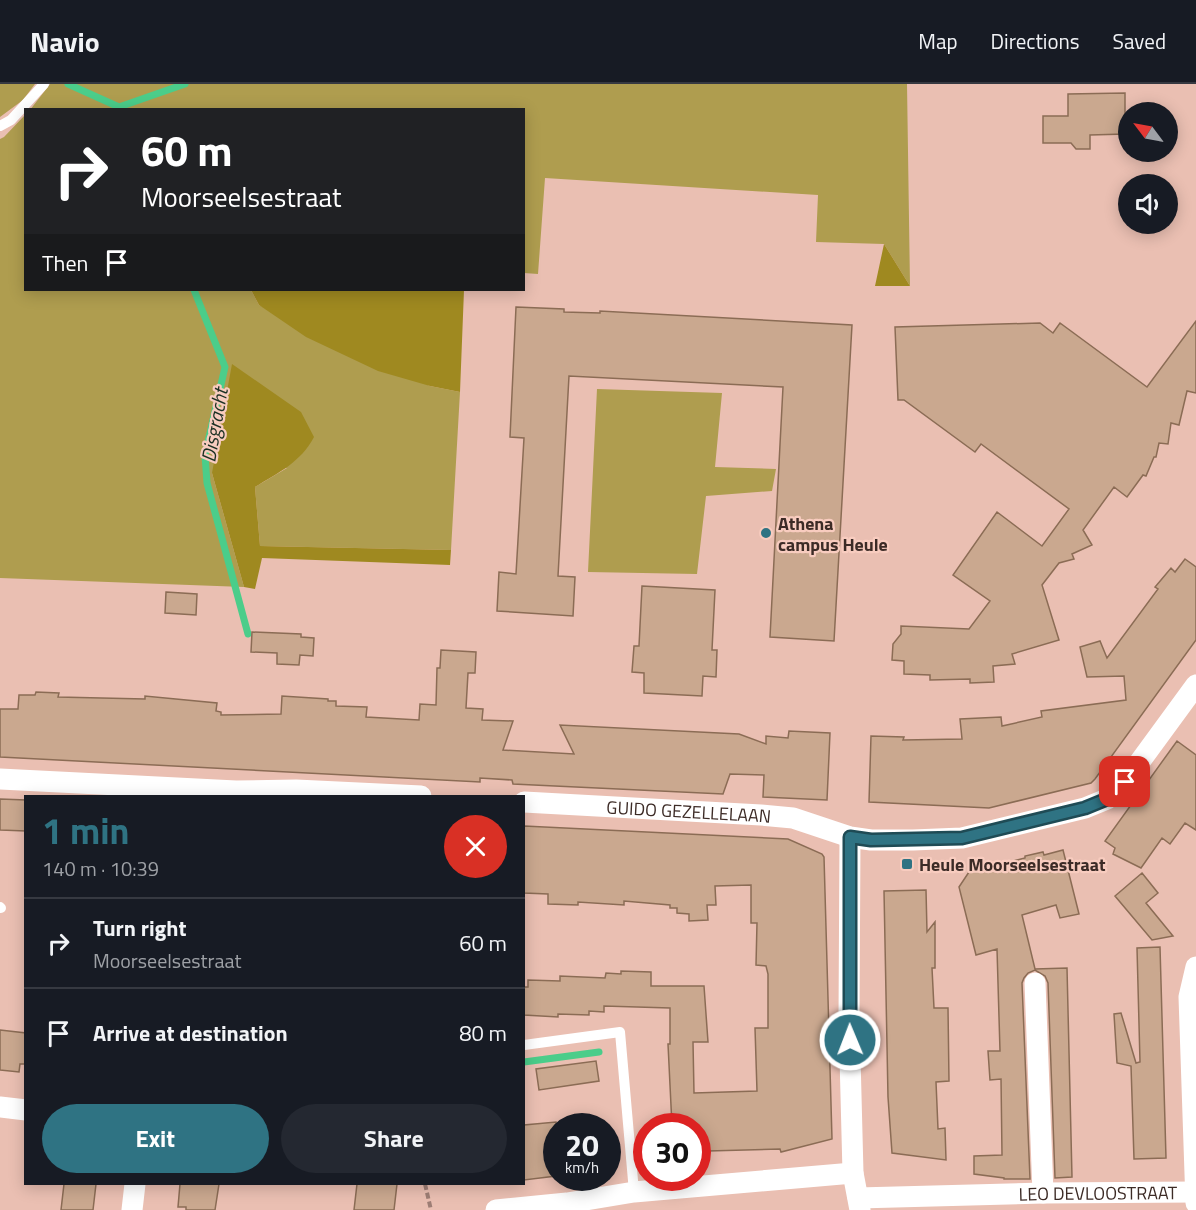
<!DOCTYPE html>
<meta charset="utf-8">
<style>
:root{--surface:#171b24;--page:#242831;--text:#f1f3f6;--muted:#9ea1a6;--line:#363941;--accent:#2f7383}
body{margin:0;font-family:"Titillium Web",sans-serif;background:var(--page);color:var(--text);height:100vh;display:flex;flex-direction:column;font-size:22px;white-space:nowrap}
*{box-sizing:border-box;margin:0}
p{font-size:20px;color:var(--muted)}
.icon{flex:none;width:33px;height:33px;fill:none;stroke:currentColor;stroke-width:2;stroke-linecap:round;stroke-linejoin:round}
.map{position:relative;flex:1;overflow:hidden}
.side{position:absolute;left:24px;top:711px;width:501px;height:390px;display:flex;flex-direction:column;background:var(--surface);border-radius:0px;box-shadow:0 3px 15px #0003}
.side>*{flex:none}
.guide{position:absolute;left:24px;top:24px;width:501px;height:183px;border-radius:0px;box-shadow:0 3px 15px #0003;background:#202124;color:#fff;overflow:hidden}
.needle{width:39px;rotate:302deg}
.controls{position:absolute;left:1118px;top:18px;display:grid;gap:12px}
.controls a{display:grid;place-items:center;width:60px;height:60px;border-radius:50%;background:var(--surface);box-shadow:0 3px 15px #0003;font-size:30px}
.speed{position:absolute;left:543px;top:1029px;display:flex;gap:12px;font-size:30px;font-weight:700;text-align:center}
.speed>*{display:grid;place-content:center;width:78px;height:78px;border-radius:50%;background:var(--surface);box-shadow:0 3px 15px #0003;line-height:1}
.speed small{font-size:15px;font-weight:400}
.speed .limit{border:9px solid #d22;background:#fff;color:#111}
.pin{position:absolute;display:grid;place-items:center;width:51px;height:51px;color:#fff;margin:-26px;border-radius:12px;box-shadow:0 3px 9px #0006}
.me{position:absolute;width:66px;margin:-33px;rotate:359deg;stroke-linejoin:round;filter:drop-shadow(0 0 4px #0008)}
.turn{display:flex;align-items:center;gap:21px;height:126px;padding:0 18px;font-size:27px}
.turn .icon{width:78px;height:78px;stroke-width:2.5}
.turn b{display:block;font-size:42px;line-height:51px}
.then{display:flex;align-items:center;height:57px;padding:0 18px;background:#0003;gap:12px;font-size:22px}
.round{display:grid;place-items:center;flex:none;width:63px;height:63px;border-radius:32px;background:var(--page)}
.headline{display:flex;align-items:center;justify-content:space-between;height:102px;padding:0 18px}
h1{font-size:36px;font-weight:700;line-height:45px;color:var(--accent)}
.cta{display:flex;gap:12px;margin-top:auto;padding:12px 18px}
.cta a{flex:1;height:69px;border-radius:36px;background:var(--accent);color:#fff;font-size:24px;font-weight:700;line-height:69px;text-align:center}
.cta a+a{background:var(--page);color:var(--text)}
ul{padding:0;list-style:none}
li{display:flex;align-items:center;gap:18px;height:90px;padding:0 18px;border-top:2px solid var(--line)}
li div{flex:1}
li b{display:block;font-size:22px}
li em{font-style:normal}
header{display:flex;align-items:center;gap:36px;box-sizing:border-box;height:84px;padding:0 30px;background:var(--surface);border-bottom:2px solid var(--line)}
header strong{font-size:28px}
nav{display:flex;gap:33px;margin-inline-start:auto;font-size:21px}
.map>svg:first-child{display:block}
.green{fill:#af9d4f}
.forest{fill:#9f8920}
.lines{fill:none;stroke-linecap:round;stroke-linejoin:round}
.stream{stroke:#4bcd8a;stroke-width:7}
.building{fill:#caa88f;stroke:#8b6c55;stroke-width:1.5}
.path{stroke:#9e7e75;stroke-width:4;stroke-dasharray:6 3;stroke-linecap:butt}
.service{stroke:#fff;stroke-width:10}
.minor{stroke:#fff;stroke-width:21}
.route-casing{stroke:#1f4b55;stroke-width:15}
.route{stroke:#2f7383;stroke-width:10}
.poi-dot{fill:#2f7383;stroke:#f8ccbf;stroke-width:2}
.labels{text-anchor:middle;dominant-baseline:central;stroke-width:4.5;stroke-linejoin:round;paint-order:stroke}
.poi-label{font-size:18px;font-weight:bold;fill:#3c2b26;stroke:#f8ccbf;text-anchor:start}
.street-label{font-size:18px;fill:#3c2b26;stroke:#f8ccbf}
.water-label{font-size:20px;font-style:italic;fill:#1b3023;stroke:#f8ccbf}
</style>
<header>
<strong>Navio</strong>
<nav><a>Map</a><a>Directions</a><a>Saved</a></nav>
</header>
<div class="map">
<svg width="1196" height="1126" viewBox="0 0 1196 1126">
<rect width="100%" height="100%" fill="#eabfb2"/>
<!-- green -->
<path class="green" d="M 0,0 L 35,0 L 23,16 L 0,33 Z
M 50,0 L 907,0 L 910,202 L 884,160 L 816,158 L 818,111 L 545,94 L 538,190 L 524,189 L 524,26 L 30,26 Z
M 25,31 L 26,206 L 251,206 L 259,221 L 430,302 L 460,308 L 451,466 L 260,462 L 255,403 L 287,384 L 212,389 L 244,503 L 0,494 L 0,55 L 4,53 Z
M 597,305 L 722,309 L 715,383 L 776,385 L 772,407 L 706,412 L 697,490 L 588,488 Z"/>
<!-- forest -->
<path class="forest" d="M 884,160 L 910,202 L 875,202 Z
M 251,206 L 464,206 L 460,308 L 430,302 L 378,287 L 306,253 L 259,221 Z
M 232,280 L 301,328 L 314,353 C 301,378 278,389 255,403 L 260,462 L 451,466 L 450,481 L 262,474 L 255,505 L 244,503 L 212,389 Z"/>
<g class="lines">
<!-- stream -->
<path class="stream" d="M 68,0 L 119,23 L 120,26
M 119,23 L 185,0
M 194,206 L 225,283 L 205,371 L 207,399 L 248,550
M 524,978 L 599,968"/>
</g>
<!-- building -->
<path class="building" d="M 1125,9 L 1125,50 L 1090,51 L 1090,65 L 1076,65 L 1071,59 L 1043,59 L 1043,32 L 1068,32 L 1068,10 Z
M 516,223 L 564,225 L 564,228 L 600,229 L 600,227 L 852,241 L 834,557 L 770,553 L 783,303 L 569,292 L 558,492 L 575,493 L 573,532 L 497,527 L 499,488 L 516,490 L 524,354 L 510,353 Z
M 1196,237 L 1196,309 L 1187,307 L 1179,341 L 1171,339 L 1168,360 L 1159,359 L 1156,373 L 1154,373 L 1146,392 L 1143,391 L 1127,413 L 1114,403 L 1083,446 L 1092,461 L 1072,470 L 1074,475 L 1059,479 L 1042,501 L 1059,556 L 1012,570 L 1015,580 L 993,582 L 994,598 L 970,599 L 970,595 L 930,596 L 930,591 L 904,590 L 904,577 L 892,576 L 893,560 L 901,550 L 901,542 L 969,545 L 990,517 L 953,491 L 997,428 L 1042,462 L 1069,425 L 981,360 L 975,368 L 904,316 L 898,316 L 895,243 L 1040,239 L 1053,249 L 1060,239 L 1147,303 Z
M 1185,475 L 1196,483 L 1196,556 L 1095,695 L 1091,699 L 989,724 L 869,718 L 871,652 L 904,653 L 903,656 L 962,655 L 960,635 L 1001,633 L 1002,642 L 1042,633 L 1041,627 L 1126,616 L 1124,592 L 1087,593 L 1080,563 L 1100,557 L 1107,574 L 1158,505 L 1155,503 L 1161,496 L 1171,484 L 1175,488 Z
M 642,502 L 715,506 L 712,566 L 717,566 L 716,593 L 703,592 L 702,612 L 644,609 L 644,589 L 632,588 L 634,562 L 639,562 Z
M 166,508 L 197,510 L 196,531 L 165,529 Z
M 252,548 L 301,550 L 301,553 L 314,554 L 313,572 L 300,571 L 299,581 L 277,580 L 277,569 L 251,568 Z
M 441,566 L 476,568 L 475,589 L 468,589 L 466,624 L 483,625 L 482,636 L 513,637 L 503,666 L 574,670 L 560,641 L 739,650 L 766,660 L 766,652 L 788,654 L 789,647 L 830,649 L 827,716 L 763,713 L 764,691 L 730,690 L 723,710 L 513,700 L 512,696 L 480,694 L 480,698 L 0,673 L 0,625 L 18,625 L 19,611 L 35,611 L 36,608 L 59,609 L 58,613 L 145,615 L 145,612 L 217,619 L 216,627 L 221,628 L 221,631 L 281,630 L 282,612 L 328,615 L 328,617 L 336,617 L 336,622 L 367,623 L 366,633 L 419,636 L 420,620 L 436,621 L 437,584 L 440,584 Z
M 1177,657 L 1196,671 L 1196,746 L 1185,739 L 1170,760 L 1162,754 L 1141,784 L 1113,770 L 1115,764 L 1105,757 Z
M 0,715 L 26,716 L 26,747 L 0,746 Z
M 524,742 L 788,755 L 822,770 L 824,773 L 832,1055 L 781,1068 L 780,1065 L 708,1067 L 707,1055 L 698,1056 L 698,1042 L 672,1042 L 668,960 L 670,960 L 670,924 L 604,922 L 604,928 L 589,927 L 589,931 L 558,930 L 558,933 L 524,931 L 524,903 L 528,903 L 528,896 L 560,897 L 560,892 L 605,894 L 606,889 L 621,890 L 621,887 L 651,888 L 651,902 L 704,902 L 708,958 L 693,958 L 694,1009 L 757,1007 L 755,944 L 768,944 L 768,890 L 766,882 L 756,881 L 757,839 L 751,839 L 751,801 L 715,802 L 716,821 L 707,821 L 708,836 L 689,837 L 689,830 L 677,829 L 677,824 L 670,824 L 670,821 L 624,817 L 624,821 L 578,818 L 578,821 L 548,820 L 548,810 L 524,809 Z
M 1063,766 L 1079,830 L 1060,834 L 1056,821 L 1022,831 L 1035,885 L 1067,884 L 1072,1093 L 1055,1094 L 1048,899 L 1045,892 L 1035,886 L 1028,889 L 1024,894 L 1022,899 L 1030,1095 L 1004,1095 L 1004,1094 L 974,1090 L 974,1072 L 1002,1071 L 1001,995 L 990,996 L 988,967 L 1000,967 L 997,865 L 976,871 L 959,803 L 969,788 L 1025,774 L 1025,772 L 1043,768 L 1044,771 Z
M 1142,789 L 1158,809 L 1146,819 L 1173,852 L 1152,856 L 1115,812 Z
M 926,806 L 927,848 L 935,838 L 935,884 L 932,884 L 934,924 L 948,924 L 949,997 L 936,998 L 938,1045 L 945,1044 L 946,1076 L 892,1069 L 888,1013 L 884,807 Z
M 1160,863 L 1166,1074 L 1134,1075 L 1131,982 L 1117,979 L 1114,930 L 1121,929 L 1136,979 L 1140,978 L 1137,864 Z
M 0,946 L 26,949 L 26,980 L 20,980 L 19,988 L 0,986 Z
M 596,977 L 599,997 L 539,1006 L 536,985 Z
M 556,1038 L 556,1092 L 524,1096 L 524,1041 Z
M 64,1100 L 96,1100 L 93,1126 L 61,1126 Z
M 180,1100 L 219,1100 L 215,1126 L 186,1126 L 186,1123 L 178,1123 Z
M 357,1100 L 397,1100 L 394,1126 L 354,1126 Z"/>
<g class="lines">
<!-- path -->
<path class="path" d="M 425,1100 L 431,1126"/>
<!-- service -->
<path class="service" d="M 0,42 L 11,36 L 44,0
M 0,823 L 1,824
M 524,961 L 620,948 L 634,1108"/>
<!-- minor -->
<g class="minor">
<path d="M 0,695 L 236,707 L 296,706 L 421,712"/>
<path id="s1" d="M 524,718 L 761,731 L 793,734 L 850,753 L 871,756 L 913,756 L 962,754 L 1085,724 L 1107,715 L 1125,698 L 1196,601"/>
<path d="M 850,753 L 849,934 L 853,1089 L 860,1126"/>
<path d="M 1196,883 L 1189,913 L 1196,1119"/>
<path d="M 1035,899 L 1043,1109"/>
<path d="M 0,1023 L 26,1026"/>
<path id="s2" d="M 858,1114 L 1043,1109 L 1196,1108"/>
<path d="M 132,1126 L 135,1100"/>
<path d="M 496,1126 L 567,1119 L 634,1108 L 853,1089"/>
</g>
</g>
<g class="lines">
<!-- route casing -->
<g class="route-casing">
<path id="route" d="M 850,956 L 850,753 L 871,756 L 962,754 L 1085,724 L 1107,715 L 1125,698"/>
</g>
<!-- route -->
<use href="#route" class="route"/>
</g>
<!-- markers -->
<g class="poi-dot">
<circle cx="766" cy="449" r="6"/>
<rect x="901" y="774" width="12" height="12" rx="3"/>
</g>
<g class="labels">
<!-- poi labels -->
<g class="poi-label">
<text x="778" y="439">Athena<tspan x="778" dy="21">campus Heule</tspan></text>
<text x="919" y="780">Heule Moorseelsestraat</text>
</g>
<!-- street labels -->
<g class="street-label">
<text stroke="none"><textPath href="#s1" startOffset="165">GUIDO GEZELLELAAN</textPath></text>
<text stroke="none"><textPath href="#s2" startOffset="240">LEO DEVLOOSTRAAT</textPath></text>
</g>
<!-- water labels -->
<g class="water-label">
<text transform="translate(214 341) rotate(-80)">Disgracht</text>
</g>
</g>
</svg>
<div class="controls">
<a><svg class="needle" viewBox="-14 -14 28 28"><path d="M0-13l5 13h-10z" fill="#e53935"/><path d="M0 13l5-13h-10z" fill="#9ea1a6"/></svg></a>
<a><svg class="icon" aria-label="sound" viewBox="0 0 24 24"><path d="M4 9h4l5-4v14l-5-4H4zM17 9q2 3 0 6"/></svg></a>
</div>
<div class="speed"><div>20<small>km/h</small></div><div class="limit">30</div></div>
<div class="pin" style="left:1125px;top:698px;background:#d93025"><svg class="icon" aria-label="arrive" viewBox="0 0 24 24"><path d="M6 21V4h12l-3 4 3 4H6"/></svg></div>
<svg class="me" style="left:850px;top:956px" viewBox="-20 -20 40 40"><circle r="17" fill="#2f7383" stroke="#fff" stroke-width="3"/><path d="M0-11L8 9 0 5-8 9z" fill="#fff"/></svg>
<div class="guide">
<div class="turn"><svg class="icon" aria-label="right" viewBox="0 0 24 24"><path d="M7 20v-9h11M14 6l5 5-5 5"/></svg><div><b>60 m</b>Moorseelsestraat</div></div>
<div class="then">Then<svg class="icon" aria-label="arrive" viewBox="0 0 24 24"><path d="M6 21V4h12l-3 4 3 4H6"/></svg></div>
</div>
<section class="side">
<div class="headline"><div><h1>1 min</h1><p>140 m · 10:39</p></div><a class="round" style="background:#d93025;color:#fff"><svg class="icon" aria-label="close" viewBox="0 0 24 24"><path d="M6 6l12 12M18 6L6 18"/></svg></a></div>
<ul>
<li><svg class="icon" aria-label="right" viewBox="0 0 24 24"><path d="M7 20v-9h11M14 6l5 5-5 5"/></svg><div><b>Turn right</b><p>Moorseelsestraat</p></div><em>60 m</em></li>
<li><svg class="icon" aria-label="arrive" viewBox="0 0 24 24"><path d="M6 21V4h12l-3 4 3 4H6"/></svg><div><b>Arrive at destination</b></div><em>80 m</em></li>
</ul>
<div class="cta"><a>Exit</a><a>Share</a></div>
</section>
</div>
